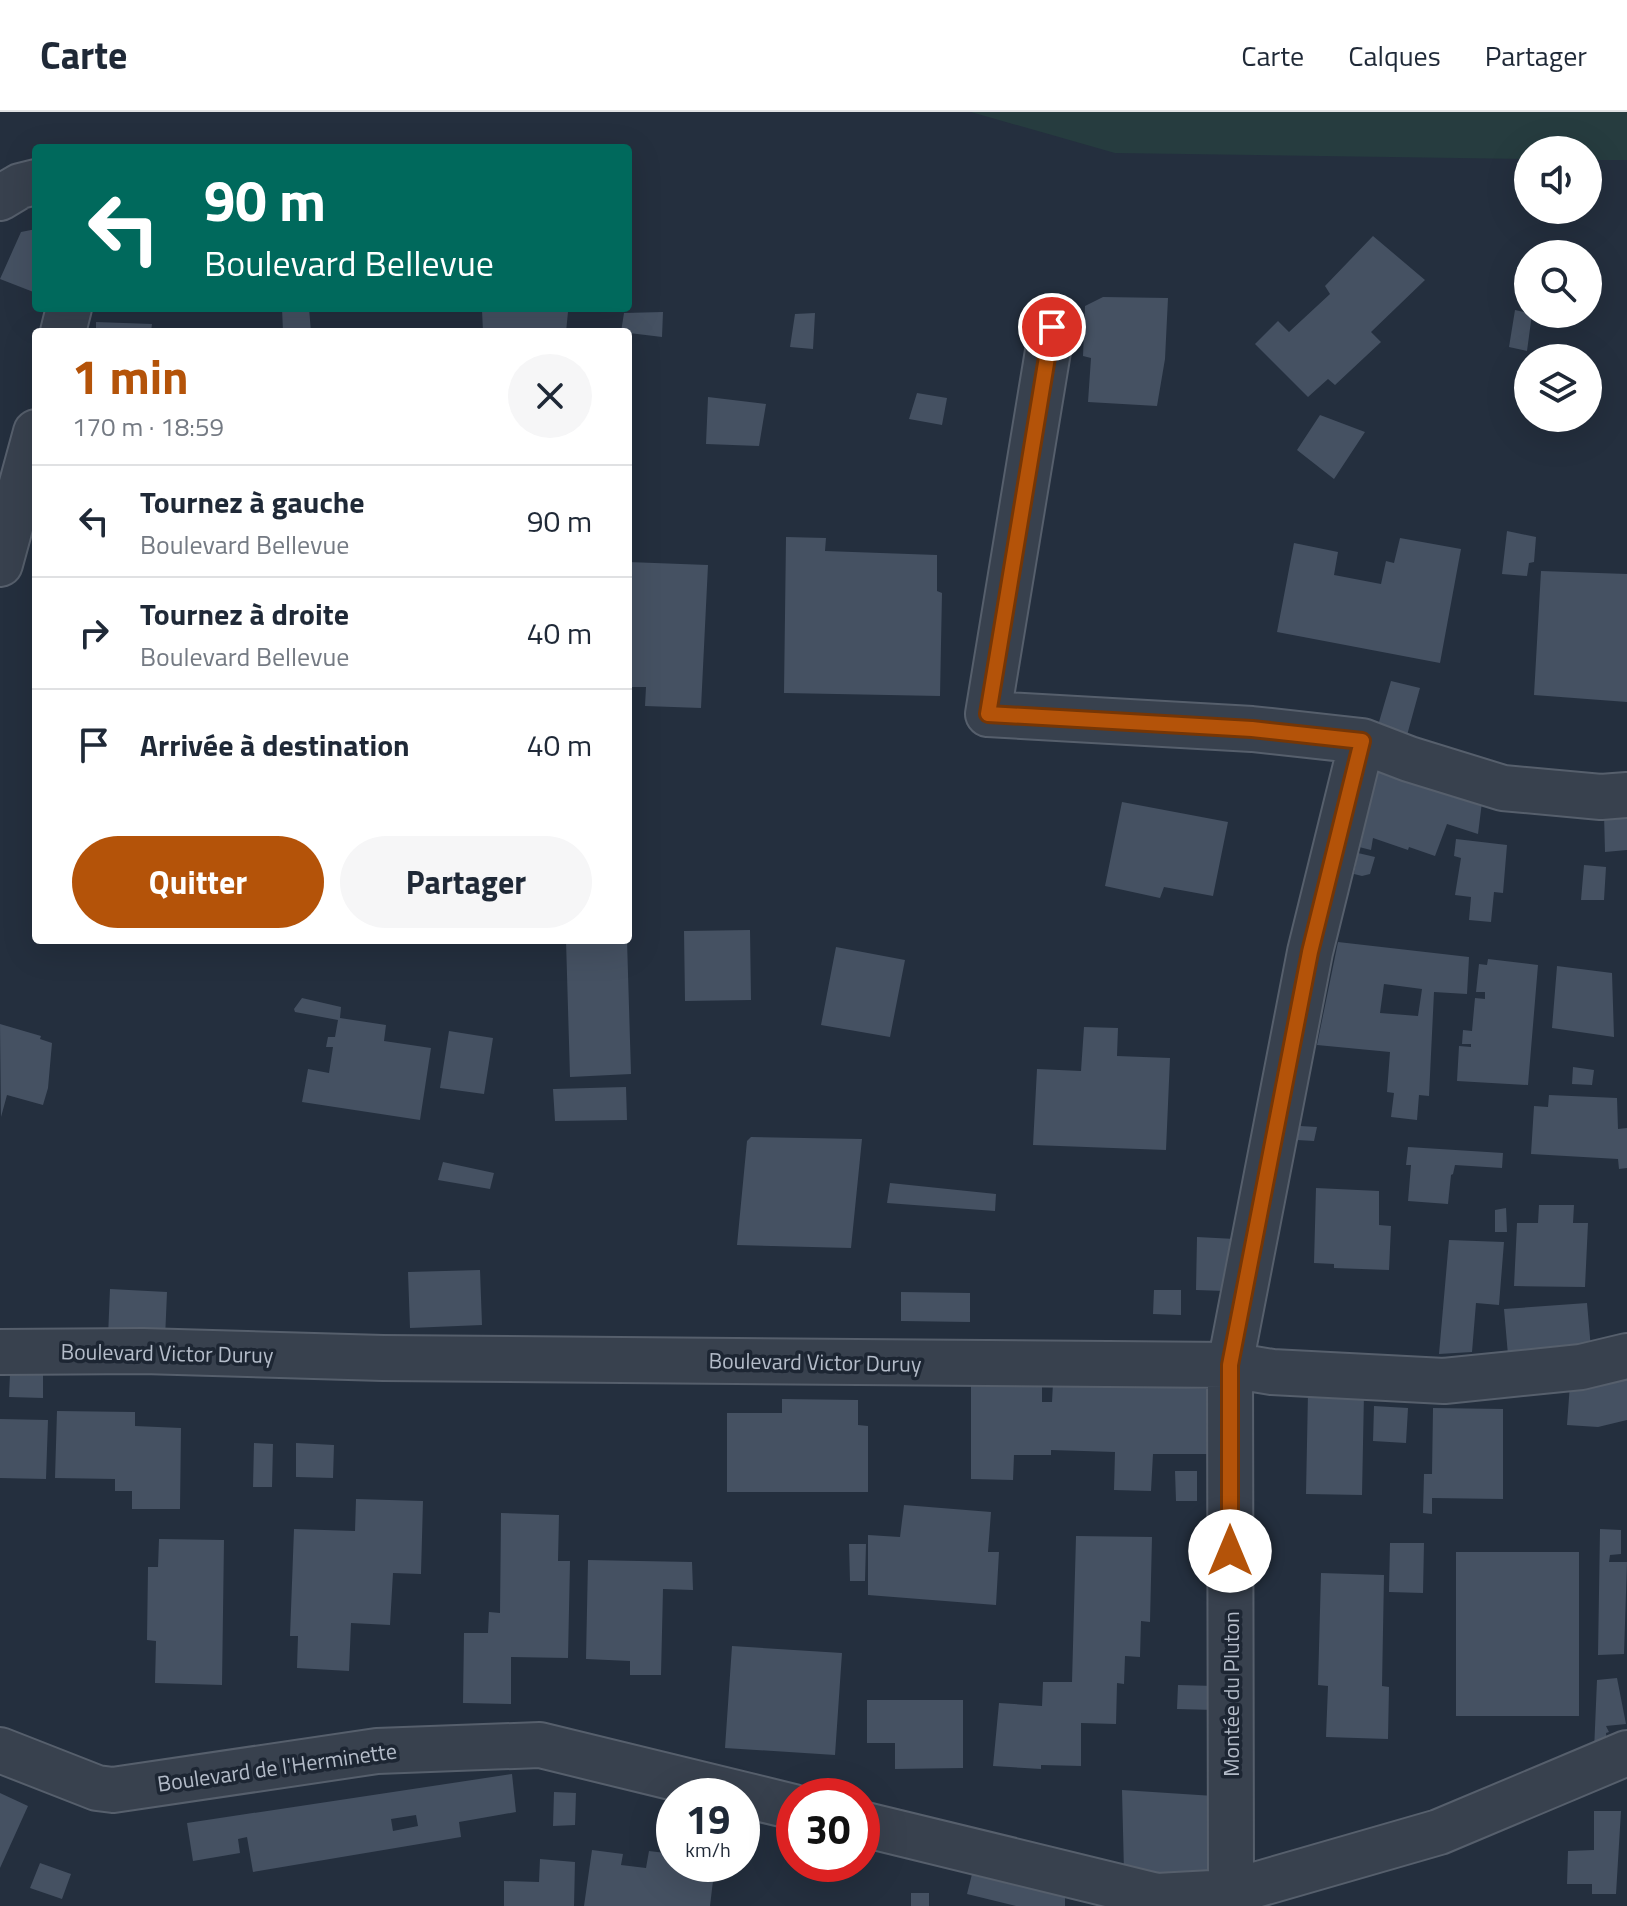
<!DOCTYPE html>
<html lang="fr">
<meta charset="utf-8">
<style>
:root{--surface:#fff;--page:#f6f6f7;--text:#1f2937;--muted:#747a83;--line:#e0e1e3;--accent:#b45309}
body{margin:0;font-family:"Titillium Web",sans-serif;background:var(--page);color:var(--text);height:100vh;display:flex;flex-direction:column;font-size:30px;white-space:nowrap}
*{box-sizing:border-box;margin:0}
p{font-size:26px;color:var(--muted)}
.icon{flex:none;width:44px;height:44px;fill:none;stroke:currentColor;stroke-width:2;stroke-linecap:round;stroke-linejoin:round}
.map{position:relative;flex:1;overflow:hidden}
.side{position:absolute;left:32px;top:216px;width:600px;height:616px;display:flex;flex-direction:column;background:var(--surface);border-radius:8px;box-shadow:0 8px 32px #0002}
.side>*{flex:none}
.top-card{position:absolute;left:32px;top:32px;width:600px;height:168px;border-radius:8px;box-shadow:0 8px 32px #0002;background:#00695c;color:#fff;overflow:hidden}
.controls{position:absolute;left:1514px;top:24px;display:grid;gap:16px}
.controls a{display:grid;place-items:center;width:88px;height:88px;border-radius:50%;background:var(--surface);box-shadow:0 8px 32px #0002;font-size:40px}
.speed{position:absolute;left:656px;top:1666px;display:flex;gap:16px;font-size:40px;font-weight:700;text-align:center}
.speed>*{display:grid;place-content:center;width:104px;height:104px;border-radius:50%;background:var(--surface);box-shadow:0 8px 32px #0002;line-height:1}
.speed small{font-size:20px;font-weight:400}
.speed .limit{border:12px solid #d22;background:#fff;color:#111}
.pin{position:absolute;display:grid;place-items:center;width:68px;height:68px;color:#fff;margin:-34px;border:4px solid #fff;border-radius:50%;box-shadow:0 2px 8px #0007}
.me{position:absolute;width:88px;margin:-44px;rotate:0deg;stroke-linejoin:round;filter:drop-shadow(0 0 6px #0008)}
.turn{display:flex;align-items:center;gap:28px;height:168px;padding:0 40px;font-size:36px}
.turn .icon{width:104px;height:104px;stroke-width:2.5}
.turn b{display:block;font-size:56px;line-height:68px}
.round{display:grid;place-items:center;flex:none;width:84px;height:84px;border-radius:42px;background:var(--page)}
.head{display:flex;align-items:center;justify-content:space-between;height:136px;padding:0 40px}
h1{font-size:48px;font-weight:700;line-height:60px;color:var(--accent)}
.action{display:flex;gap:16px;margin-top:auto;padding:16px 40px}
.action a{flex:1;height:92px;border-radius:48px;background:var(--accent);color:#fff;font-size:32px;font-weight:700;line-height:92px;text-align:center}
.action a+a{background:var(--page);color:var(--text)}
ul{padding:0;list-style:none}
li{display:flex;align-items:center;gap:24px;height:112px;padding:0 40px;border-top:2px solid var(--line)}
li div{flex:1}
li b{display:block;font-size:30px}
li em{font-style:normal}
header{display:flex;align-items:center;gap:48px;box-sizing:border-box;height:112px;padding:0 40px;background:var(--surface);border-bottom:2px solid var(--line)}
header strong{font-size:38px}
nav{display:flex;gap:44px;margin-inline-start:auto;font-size:28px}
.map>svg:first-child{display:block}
.green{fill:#263c3f}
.building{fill:#455162;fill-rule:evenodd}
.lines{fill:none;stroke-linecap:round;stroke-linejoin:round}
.minor-casing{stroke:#565f6c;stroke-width:48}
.minor{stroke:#38414e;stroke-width:44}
.route-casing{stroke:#753606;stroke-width:20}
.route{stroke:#b45309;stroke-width:14}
.labels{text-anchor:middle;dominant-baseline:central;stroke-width:7;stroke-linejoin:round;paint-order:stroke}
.street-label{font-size:22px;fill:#b4bcc9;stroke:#1d2633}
</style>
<header>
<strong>Carte</strong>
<nav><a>Carte</a><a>Calques</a><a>Partager</a></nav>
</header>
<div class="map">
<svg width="1627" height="1794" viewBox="0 0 1627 1794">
<rect width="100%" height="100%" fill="#242f3e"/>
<!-- green -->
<path class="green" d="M 971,0 L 1627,0 L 1627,48 L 1588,48 L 1588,38 L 1528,38 L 1528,47 L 1115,41 Z"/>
<!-- building -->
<path class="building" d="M 36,117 L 36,181 L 0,167 L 21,120 Z
M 1373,124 L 1425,168 L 1371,220 L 1381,230 L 1335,273 L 1328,267 L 1308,285 L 1255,232 L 1278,209 L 1289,220 L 1330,182 L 1325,174 Z
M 1103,185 L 1168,186 L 1165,247 L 1157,294 L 1088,290 L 1091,246 L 1083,244 L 1085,194 Z
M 282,196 L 309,196 L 311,220 L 283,220 Z
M 526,196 L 568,200 L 566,220 L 483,220 L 482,198 Z
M 1515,198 L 1532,202 L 1527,239 L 1509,235 Z
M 663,200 L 662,225 L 621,220 L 624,201 Z
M 815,201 L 813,237 L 790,235 L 795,202 Z
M 96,210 L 152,212 L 151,220 L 96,220 Z
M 917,281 L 947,286 L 942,313 L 909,307 Z
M 708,285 L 766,292 L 759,334 L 706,332 Z
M 1320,303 L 1365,320 L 1334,367 L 1297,338 Z
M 1507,419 L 1536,425 L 1534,450 L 1529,451 L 1527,464 L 1502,462 Z
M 786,425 L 826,426 L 825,439 L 937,443 L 937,479 L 942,481 L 940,584 L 784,581 Z
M 1400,426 L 1461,437 L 1440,551 L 1277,520 L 1294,431 L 1338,440 L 1334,463 L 1381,472 L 1386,449 L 1394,451 Z
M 628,450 L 708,453 L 701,596 L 645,594 L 646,575 L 628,575 Z
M 1541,459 L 1627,462 L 1627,590 L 1534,583 Z
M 1391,569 L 1420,576 L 1406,627 L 1370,617 L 1379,610 Z
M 1376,655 L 1482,690 L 1478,722 L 1447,712 L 1435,744 L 1409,735 L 1408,738 L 1373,726 L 1371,738 L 1359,735 Z
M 1122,690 L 1228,710 L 1213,784 L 1164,775 L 1160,786 L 1105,774 Z
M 1627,700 L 1627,738 L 1605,740 L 1604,702 Z
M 1456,727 L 1507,733 L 1503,781 L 1494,780 L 1491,810 L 1469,808 L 1471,785 L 1455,783 L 1461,746 L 1454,744 Z
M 1358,741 L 1375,745 L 1370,762 L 1362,764 L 1354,762 Z
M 1584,753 L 1606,755 L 1604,788 L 1581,788 Z
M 750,818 L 751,888 L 685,889 L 684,819 Z
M 566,828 L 627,828 L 631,962 L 570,965 Z
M 1338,830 L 1469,845 L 1467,882 L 1434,880 L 1429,984 L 1419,983 L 1417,1008 L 1391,1005 L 1394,981 L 1387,980 L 1390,940 L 1317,933 ZM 1384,872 L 1422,877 L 1418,904 L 1380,901 Z
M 836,835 L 905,848 L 890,925 L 821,913 Z
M 1488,847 L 1538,853 L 1528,973 L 1457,969 L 1459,934 L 1471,935 L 1471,932 L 1462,932 L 1463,918 L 1472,919 L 1475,886 L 1485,887 L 1485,880 L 1476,880 L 1479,852 L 1487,853 Z
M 1557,854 L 1612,861 L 1614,925 L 1552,916 Z
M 302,886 L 341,895 L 340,906 L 386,913 L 384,929 L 431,936 L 420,1008 L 302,990 L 308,957 L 329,961 L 333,935 L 326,935 L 328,925 L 335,925 L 338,908 L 295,900 L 294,897 Z
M 0,912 L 41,924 L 40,927 L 52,931 L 48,976 L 43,993 L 7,983 L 1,1005 Z
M 1084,915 L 1118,916 L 1117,944 L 1170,946 L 1166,1038 L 1033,1033 L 1037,957 L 1081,959 Z
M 449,919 L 493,926 L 484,982 L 440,976 Z
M 1573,955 L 1594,958 L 1592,973 L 1572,972 Z
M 626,975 L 627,1008 L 555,1009 L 553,977 Z
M 1549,983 L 1617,986 L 1618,1017 L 1627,1016 L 1627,1056 L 1619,1057 L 1618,1047 L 1531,1042 L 1534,994 L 1548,995 Z
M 1300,1014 L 1317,1015 L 1314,1029 L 1297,1028 Z
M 751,1025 L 862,1027 L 851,1136 L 737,1133 L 747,1029 Z
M 1408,1035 L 1503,1041 L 1502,1056 L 1455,1053 L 1453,1062 L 1451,1063 L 1448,1092 L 1408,1089 L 1411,1053 L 1406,1053 Z
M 443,1050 L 494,1061 L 490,1077 L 438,1068 Z
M 890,1071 L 996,1082 L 995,1099 L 887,1091 Z
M 1316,1076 L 1379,1079 L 1379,1113 L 1391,1114 L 1389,1158 L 1334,1156 L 1334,1152 L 1314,1151 Z
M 1539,1093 L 1574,1093 L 1573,1111 L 1588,1111 L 1585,1175 L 1514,1174 L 1517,1111 L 1538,1111 Z
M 1506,1096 L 1507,1120 L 1495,1120 L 1495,1098 Z
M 1197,1125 L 1235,1127 L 1224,1179 L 1196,1178 Z
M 1449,1128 L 1504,1130 L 1499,1193 L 1476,1191 L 1472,1240 L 1439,1242 Z
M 480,1158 L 482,1213 L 410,1216 L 408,1160 Z
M 110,1177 L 167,1180 L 165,1227 L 108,1225 Z
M 1154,1178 L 1181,1178 L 1181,1203 L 1153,1202 Z
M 901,1180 L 970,1181 L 970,1210 L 901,1209 Z
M 1587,1191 L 1591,1237 L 1508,1243 L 1504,1197 Z
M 1627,1261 L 1627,1308 L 1598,1315 L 1567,1313 L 1570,1272 Z
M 10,1262 L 43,1263 L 43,1286 L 9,1285 Z
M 971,1269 L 1042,1271 L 1042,1290 L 1052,1290 L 1053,1271 L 1215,1277 L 1213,1342 L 1153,1342 L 1151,1379 L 1114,1378 L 1115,1340 L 1051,1338 L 1051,1343 L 1014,1343 L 1013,1368 L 971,1367 Z
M 1308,1280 L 1364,1281 L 1362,1383 L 1306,1382 Z
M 782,1287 L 858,1288 L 858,1313 L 868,1314 L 868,1380 L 727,1380 L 727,1301 L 782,1301 Z
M 1374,1294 L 1408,1296 L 1406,1331 L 1373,1329 Z
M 1433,1296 L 1503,1297 L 1503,1387 L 1432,1386 L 1432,1402 L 1423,1401 L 1424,1362 L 1432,1362 Z
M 57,1299 L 135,1300 L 135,1314 L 181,1316 L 180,1397 L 132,1397 L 132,1379 L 115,1379 L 115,1367 L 55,1366 Z
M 0,1307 L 48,1308 L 46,1367 L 0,1366 Z
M 254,1331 L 273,1332 L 272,1375 L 253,1375 Z
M 296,1331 L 334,1333 L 333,1366 L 296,1365 Z
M 1175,1359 L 1197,1359 L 1197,1389 L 1176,1389 Z
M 356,1387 L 423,1389 L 421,1462 L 393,1461 L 390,1513 L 351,1511 L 349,1559 L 297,1556 L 298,1524 L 290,1524 L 294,1417 L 355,1419 Z
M 904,1393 L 991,1400 L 988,1440 L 999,1440 L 996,1493 L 868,1483 L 868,1423 L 900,1425 Z
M 501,1401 L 559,1403 L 558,1449 L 570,1449 L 568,1546 L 511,1545 L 511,1592 L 463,1591 L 464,1521 L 488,1521 L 489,1500 L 500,1501 Z
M 1600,1417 L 1621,1418 L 1621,1442 L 1610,1443 L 1609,1450 L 1627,1450 L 1624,1542 L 1598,1543 Z
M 1076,1424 L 1152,1425 L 1150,1510 L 1141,1509 L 1140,1545 L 1125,1544 L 1124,1572 L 1117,1571 L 1116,1612 L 1081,1611 L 1081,1654 L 1041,1653 L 1041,1657 L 993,1654 L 999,1591 L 1042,1594 L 1043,1570 L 1072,1570 Z
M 159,1427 L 224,1428 L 222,1573 L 155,1571 L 156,1529 L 147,1528 L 148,1455 L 158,1455 Z
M 1390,1431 L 1424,1431 L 1423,1481 L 1389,1480 Z
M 849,1432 L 866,1432 L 865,1469 L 850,1469 Z
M 1456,1440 L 1579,1440 L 1579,1604 L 1456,1604 Z
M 588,1448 L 692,1450 L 693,1478 L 663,1477 L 661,1563 L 630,1563 L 630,1549 L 586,1547 Z
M 1321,1461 L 1384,1463 L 1382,1574 L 1389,1575 L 1388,1627 L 1326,1625 L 1328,1574 L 1318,1573 Z
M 732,1534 L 842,1541 L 835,1643 L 725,1636 Z
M 1617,1566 L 1626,1612 L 1606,1614 L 1609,1620 L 1606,1621 L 1607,1634 L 1594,1639 L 1597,1568 Z
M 1178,1573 L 1215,1574 L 1215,1598 L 1177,1597 Z
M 867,1588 L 963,1588 L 963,1656 L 895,1657 L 895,1631 L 867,1631 Z
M 512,1662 L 516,1700 L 459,1710 L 461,1725 L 253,1760 L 247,1725 L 238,1727 L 240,1741 L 193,1749 L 187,1711 ZM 416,1703 L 418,1714 L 393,1719 L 391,1707 Z
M 1122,1678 L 1214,1684 L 1214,1765 L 1124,1760 Z
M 554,1680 L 576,1681 L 575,1713 L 553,1714 Z
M 0,1681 L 28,1694 L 0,1756 Z
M 1594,1699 L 1621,1699 L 1616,1782 L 1592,1782 L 1592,1772 L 1567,1772 L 1568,1739 L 1594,1738 Z
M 592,1738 L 623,1742 L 621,1753 L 646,1756 L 649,1739 L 674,1742 L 674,1752 L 715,1752 L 710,1794 L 584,1794 Z
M 540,1747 L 575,1750 L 574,1794 L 504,1794 L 504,1769 L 539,1770 Z
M 40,1751 L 71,1762 L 62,1787 L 30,1776 Z
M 972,1762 L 1065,1783 L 1065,1794 L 1016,1794 L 967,1782 Z
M 911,1781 L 929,1781 L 929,1794 L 911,1794 Z"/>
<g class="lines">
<!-- minor casing -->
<g class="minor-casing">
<path id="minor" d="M 0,86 L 20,74 L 36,70
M 1052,215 L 988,602 L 1252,617 L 1362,629 L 1409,647 L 1503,676 L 1601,685 L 1627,683
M 63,220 L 69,196
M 0,452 L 36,320
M 0,1240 L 143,1239 L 383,1246 L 1230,1253 L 1272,1260 L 1444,1269 L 1581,1255 L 1627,1244
M 0,1638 L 97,1676 L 113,1678 L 377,1639 L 540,1633 L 794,1695
M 862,1712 L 1157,1784 L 1231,1780 L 1439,1720 L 1627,1641
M 1231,1780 L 1230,1253 L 1310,840 L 1362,629"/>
</g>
<!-- minor -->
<use href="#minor" class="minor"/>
</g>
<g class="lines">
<!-- route casing -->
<g class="route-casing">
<path id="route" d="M 1052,215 L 988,602 L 1252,617 L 1362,629 L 1310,840 L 1230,1253 L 1230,1439"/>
</g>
<!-- route -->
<use href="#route" class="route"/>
</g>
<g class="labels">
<!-- street labels -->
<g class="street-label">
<text transform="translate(167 1241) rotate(1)">Boulevard Victor Duruy</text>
<text transform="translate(815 1250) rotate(1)">Boulevard Victor Duruy</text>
<text transform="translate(1231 1582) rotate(-90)">Montée du Pluton</text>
<text transform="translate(277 1655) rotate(-8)">Boulevard de l'Herminette</text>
</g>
</g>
</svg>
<div class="controls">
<a><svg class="icon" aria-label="sound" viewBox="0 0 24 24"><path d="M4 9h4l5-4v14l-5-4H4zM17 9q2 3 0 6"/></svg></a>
<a><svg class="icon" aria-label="search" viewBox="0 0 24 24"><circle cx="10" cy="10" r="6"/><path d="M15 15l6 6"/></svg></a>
<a><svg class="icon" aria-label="layers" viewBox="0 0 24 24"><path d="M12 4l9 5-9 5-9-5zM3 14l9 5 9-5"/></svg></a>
</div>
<div class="speed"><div>19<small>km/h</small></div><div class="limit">30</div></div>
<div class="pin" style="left:1052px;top:215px;background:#d93025"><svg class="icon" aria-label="arrive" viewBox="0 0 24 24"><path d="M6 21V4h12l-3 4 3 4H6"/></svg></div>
<svg class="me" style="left:1230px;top:1439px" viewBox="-20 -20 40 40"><circle r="19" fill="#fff"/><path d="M0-13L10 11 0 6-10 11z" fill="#b45309"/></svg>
<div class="top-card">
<div class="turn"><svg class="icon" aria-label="left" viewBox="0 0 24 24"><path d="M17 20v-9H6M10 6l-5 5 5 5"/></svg><div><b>90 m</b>Boulevard Bellevue</div></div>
</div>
<section class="side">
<div class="head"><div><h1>1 min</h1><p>170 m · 18:59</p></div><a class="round"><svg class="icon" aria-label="close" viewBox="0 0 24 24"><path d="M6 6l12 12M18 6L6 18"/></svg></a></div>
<ul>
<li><svg class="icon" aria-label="left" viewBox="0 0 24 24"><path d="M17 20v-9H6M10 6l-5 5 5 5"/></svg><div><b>Tournez à gauche</b><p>Boulevard Bellevue</p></div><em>90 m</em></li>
<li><svg class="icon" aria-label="right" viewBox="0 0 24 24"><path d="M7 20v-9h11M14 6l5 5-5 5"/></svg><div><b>Tournez à droite</b><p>Boulevard Bellevue</p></div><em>40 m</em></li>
<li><svg class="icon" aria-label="arrive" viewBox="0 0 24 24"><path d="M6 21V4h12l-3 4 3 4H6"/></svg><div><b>Arrivée à destination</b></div><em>40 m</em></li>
</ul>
<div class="action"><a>Quitter</a><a>Partager</a></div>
</section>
</div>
